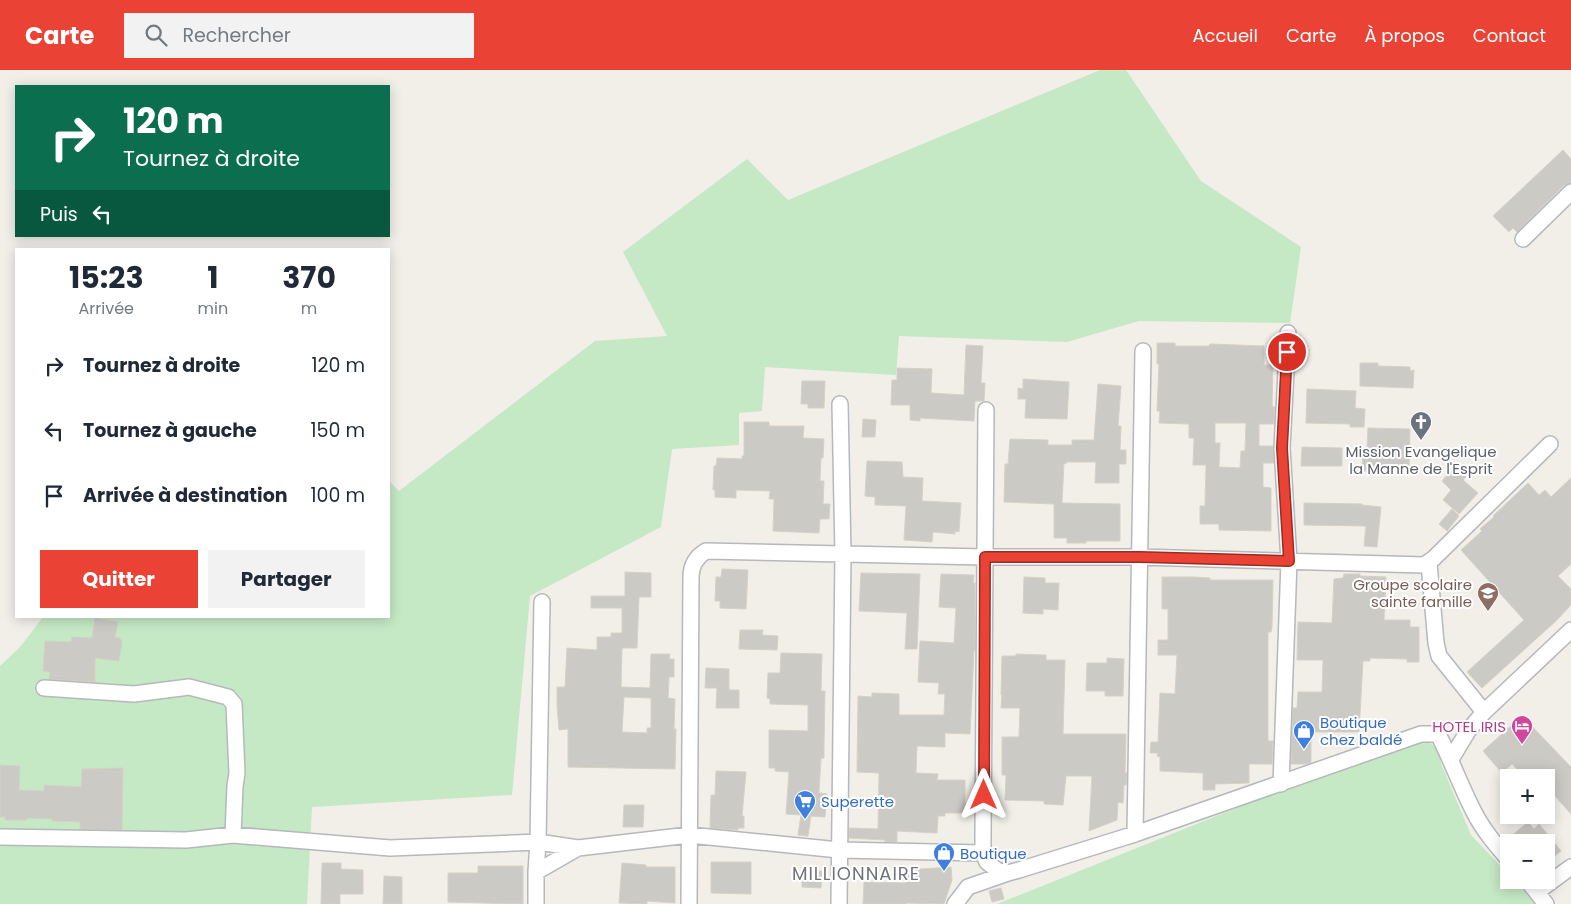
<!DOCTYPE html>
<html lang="fr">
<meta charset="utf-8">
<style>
:root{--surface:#fff;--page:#f2f2f3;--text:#1f2937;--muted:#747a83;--accent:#ea4335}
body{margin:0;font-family:Poppins,sans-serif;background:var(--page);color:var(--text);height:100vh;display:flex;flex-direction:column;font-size:19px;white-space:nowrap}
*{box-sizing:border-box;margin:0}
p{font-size:16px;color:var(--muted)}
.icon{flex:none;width:28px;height:28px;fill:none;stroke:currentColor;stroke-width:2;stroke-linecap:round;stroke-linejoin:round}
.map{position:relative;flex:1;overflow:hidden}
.sheet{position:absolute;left:15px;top:178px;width:375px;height:370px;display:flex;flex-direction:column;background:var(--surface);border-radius:0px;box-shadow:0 2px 12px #0003}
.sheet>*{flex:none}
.top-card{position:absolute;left:15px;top:15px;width:375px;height:152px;border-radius:0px;box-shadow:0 2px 12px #0003;background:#0b6e4f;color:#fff;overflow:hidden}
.buttons{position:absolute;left:1500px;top:699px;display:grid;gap:10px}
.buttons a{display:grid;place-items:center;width:55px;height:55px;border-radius:0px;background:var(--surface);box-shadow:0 2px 12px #0003;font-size:25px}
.pin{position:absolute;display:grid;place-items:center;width:42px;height:42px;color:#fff;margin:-21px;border:2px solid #fff;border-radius:50%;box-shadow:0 1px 5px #0007}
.me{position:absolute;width:55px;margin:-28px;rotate:0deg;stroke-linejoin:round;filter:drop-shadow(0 0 4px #0008)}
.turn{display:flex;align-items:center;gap:18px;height:105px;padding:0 25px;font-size:22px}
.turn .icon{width:65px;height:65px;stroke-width:2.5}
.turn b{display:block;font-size:35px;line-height:42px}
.then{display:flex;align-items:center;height:48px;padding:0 25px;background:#0003;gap:10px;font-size:19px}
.eta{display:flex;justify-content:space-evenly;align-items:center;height:85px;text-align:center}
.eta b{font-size:30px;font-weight:700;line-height:35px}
.action{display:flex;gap:10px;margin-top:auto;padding:10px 25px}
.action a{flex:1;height:58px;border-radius:0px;background:var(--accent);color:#fff;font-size:20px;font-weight:700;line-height:58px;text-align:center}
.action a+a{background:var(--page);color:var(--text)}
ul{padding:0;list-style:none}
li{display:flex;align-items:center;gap:15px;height:65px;padding:0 25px}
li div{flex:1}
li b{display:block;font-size:19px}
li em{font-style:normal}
header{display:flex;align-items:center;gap:30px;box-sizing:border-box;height:70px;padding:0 25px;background:var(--accent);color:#fff}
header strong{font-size:24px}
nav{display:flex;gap:28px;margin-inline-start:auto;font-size:18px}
.search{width:350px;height:45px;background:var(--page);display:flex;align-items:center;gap:12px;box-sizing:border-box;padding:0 18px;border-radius:0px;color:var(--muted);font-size:19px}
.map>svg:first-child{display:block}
.green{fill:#c5e8c5}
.building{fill:#cccac5;stroke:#d6d1c6;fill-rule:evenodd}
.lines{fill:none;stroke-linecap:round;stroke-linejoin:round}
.minor-casing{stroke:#b5b8bc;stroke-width:18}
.minor{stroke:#fff;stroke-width:15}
.route-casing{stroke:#982c22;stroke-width:12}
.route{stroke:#ea4335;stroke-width:9}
.labels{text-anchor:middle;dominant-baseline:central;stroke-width:4;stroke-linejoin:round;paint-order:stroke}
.worship-label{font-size:15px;fill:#5b616d;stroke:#fff}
.education-label{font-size:15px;fill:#785e54;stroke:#fff;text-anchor:end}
.shop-label{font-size:15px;fill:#366cbe;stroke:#fff;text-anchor:start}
.hotel-label{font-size:15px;fill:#b23c85;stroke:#fff;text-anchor:end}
.quarter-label{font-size:18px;letter-spacing:1px;fill:#70757a;stroke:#fff}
</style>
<header>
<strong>Carte</strong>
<div class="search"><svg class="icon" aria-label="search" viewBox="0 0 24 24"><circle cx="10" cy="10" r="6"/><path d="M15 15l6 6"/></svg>Rechercher</div>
<nav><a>Accueil</a><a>Carte</a><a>À propos</a><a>Contact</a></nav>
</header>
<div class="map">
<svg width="1571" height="834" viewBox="0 0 1571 834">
<rect width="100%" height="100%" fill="#f1efe8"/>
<!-- green -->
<path class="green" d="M 1100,0 L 1126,0 L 1201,111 L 1301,177 L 1290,253 L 1139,251 L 1067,272 L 899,266 L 896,305 L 765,297 L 762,341 L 739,343 L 739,375 L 672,379 L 661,457 L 530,526 L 512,725 L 312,737 L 307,834 L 0,834 L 0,596 L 20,577 L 44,546 L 389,546 L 389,411 L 399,421 L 595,271 L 667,266 L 623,182 L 747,89 L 788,130 Z
M 1421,664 L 1438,680 L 1442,696 L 1471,765 L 1509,805 L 1509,810 L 1514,810 L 1535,834 L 997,834 Z"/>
<!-- building -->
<path class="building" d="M 1563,80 L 1571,89 L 1571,113 L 1564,115 L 1517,162 L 1513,158 L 1509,162 L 1493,146 Z
M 1157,273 L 1175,273 L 1175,276 L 1209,276 L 1210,274 L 1264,276 L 1264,295 L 1273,295 L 1272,335 L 1273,337 L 1275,337 L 1274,354 L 1259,354 L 1259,376 L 1273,376 L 1274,393 L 1263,393 L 1263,417 L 1271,418 L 1271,461 L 1219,460 L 1219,454 L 1200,454 L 1200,436 L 1205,436 L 1206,395 L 1193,395 L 1194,368 L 1189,368 L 1189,354 L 1159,353 L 1160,341 L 1157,341 L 1159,294 L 1157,294 ZM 1215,353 L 1246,353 L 1245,381 L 1241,381 L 1240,398 L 1219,397 L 1220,373 L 1215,373 Z
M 966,275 L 983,276 L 981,313 L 985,313 L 984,331 L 975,331 L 974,351 L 920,348 L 920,351 L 910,350 L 910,335 L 891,335 L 892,310 L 897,310 L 897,298 L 932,299 L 931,323 L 964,325 Z
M 1360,293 L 1378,293 L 1378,296 L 1410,297 L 1410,301 L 1414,300 L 1413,318 L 1360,316 Z
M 1023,309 L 1069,312 L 1067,349 L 1025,348 L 1026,329 L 1018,329 L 1018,318 L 1023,319 Z
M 802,311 L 825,311 L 824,338 L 808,338 L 808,334 L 801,334 Z
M 1098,314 L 1121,316 L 1118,356 L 1121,356 L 1120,380 L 1126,380 L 1126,394 L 1119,394 L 1119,413 L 1095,413 L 1096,392 L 1066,392 L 1066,394 L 1064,393 L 1062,433 L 1120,434 L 1120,471 L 1086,471 L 1086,473 L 1067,473 L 1067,468 L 1054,468 L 1054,434 L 1004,432 L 1005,394 L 1008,394 L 1010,369 L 1048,370 L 1048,375 L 1072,375 L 1072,370 L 1094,370 Z
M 1307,319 L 1356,321 L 1355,338 L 1365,339 L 1364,357 L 1350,357 L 1350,354 L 1306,353 Z
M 863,349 L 876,350 L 875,367 L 862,367 Z
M 744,352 L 769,352 L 769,356 L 804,356 L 803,368 L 824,369 L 823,388 L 821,388 L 820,411 L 824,411 L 823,434 L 830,434 L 829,449 L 820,449 L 819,463 L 773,461 L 774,429 L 769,429 L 770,421 L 736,420 L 736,428 L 715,427 L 715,420 L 713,420 L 714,396 L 716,396 L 717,388 L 742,389 L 742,386 L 744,386 Z
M 1368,358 L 1410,359 L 1409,398 L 1375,397 L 1375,401 L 1362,401 L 1363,378 L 1367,379 Z
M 1302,377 L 1342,378 L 1342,396 L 1301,396 Z
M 867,391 L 902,392 L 903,407 L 923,408 L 922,431 L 961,433 L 959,462 L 955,461 L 955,464 L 933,462 L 932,472 L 904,470 L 906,436 L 875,435 L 875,427 L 865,426 Z
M 1454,397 L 1466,407 L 1463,410 L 1478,423 L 1459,444 L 1443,430 L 1451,420 L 1442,411 Z
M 1571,408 L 1571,494 L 1558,506 L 1571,519 L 1571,535 L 1557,550 L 1482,618 L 1467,602 L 1524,550 L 1461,480 L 1482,461 L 1480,459 L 1494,447 L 1493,446 L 1528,413 L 1539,425 L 1545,420 L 1551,427 Z
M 1304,433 L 1362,434 L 1362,435 L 1381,437 L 1377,477 L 1364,476 L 1366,456 L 1304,455 Z
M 1452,439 L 1459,446 L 1447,461 L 1439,454 Z
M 722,499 L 748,500 L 746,539 L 720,538 L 720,531 L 715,531 L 716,507 L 721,507 Z
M 625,502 L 651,503 L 651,527 L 639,527 L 637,578 L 622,578 L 621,617 L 650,618 L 651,584 L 670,584 L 669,589 L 674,589 L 674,607 L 669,607 L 668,628 L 675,629 L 674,659 L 676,659 L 675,699 L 568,697 L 568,659 L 559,660 L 557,635 L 557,617 L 565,617 L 567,578 L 597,580 L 597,567 L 611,567 L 611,563 L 622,563 L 622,538 L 591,538 L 591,526 L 625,526 ZM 624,627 L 651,628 L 651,658 L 647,658 L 647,663 L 622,662 Z
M 861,503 L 920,504 L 917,579 L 905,579 L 907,543 L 859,541 Z
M 941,504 L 974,505 L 973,513 L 975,513 L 975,581 L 974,580 L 970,664 L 945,663 L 945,677 L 917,676 L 916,703 L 938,704 L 937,710 L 965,710 L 965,743 L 945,743 L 945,746 L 938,746 L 937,763 L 897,761 L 897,772 L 885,772 L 885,770 L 849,768 L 849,758 L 878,759 L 879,703 L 857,702 L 858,626 L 872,627 L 872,623 L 899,624 L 899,645 L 944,645 L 945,624 L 938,624 L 939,613 L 918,612 L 920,571 L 954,573 L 956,538 L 939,537 Z
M 1344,504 L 1360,504 L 1360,506 L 1386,507 L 1384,550 L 1410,550 L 1410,557 L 1419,557 L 1419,592 L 1407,592 L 1407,589 L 1370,588 L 1370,591 L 1363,591 L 1359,662 L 1311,662 L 1311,693 L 1307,694 L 1291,694 L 1293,638 L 1297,638 L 1298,622 L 1322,622 L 1323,590 L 1297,590 L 1298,552 L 1332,553 L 1334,509 L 1343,508 Z
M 1024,507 L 1045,508 L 1045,513 L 1059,513 L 1058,540 L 1043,539 L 1043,544 L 1023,543 Z
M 1162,507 L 1193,507 L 1210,508 L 1210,510 L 1273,510 L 1272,557 L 1271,562 L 1268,562 L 1268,671 L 1273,671 L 1272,694 L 1249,694 L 1249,713 L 1215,714 L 1215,720 L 1203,720 L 1203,703 L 1160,701 L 1160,687 L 1157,686 L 1158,683 L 1150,683 L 1151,672 L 1158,672 L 1160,623 L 1175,624 L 1177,585 L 1158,585 L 1158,570 L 1168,570 L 1168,539 L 1162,539 Z
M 95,548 L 118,552 L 115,567 L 120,568 L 122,572 L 119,591 L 95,588 L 95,612 L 49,609 L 50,602 L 43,601 L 45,571 L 71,572 L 72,567 L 92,568 Z
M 740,560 L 763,560 L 762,565 L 778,566 L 777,580 L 739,579 Z
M 781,583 L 822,584 L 821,621 L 825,621 L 824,673 L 824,688 L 821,688 L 819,723 L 827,724 L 825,747 L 811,746 L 808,766 L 798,765 L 801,745 L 786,744 L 789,702 L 775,701 L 775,698 L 769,698 L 769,660 L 808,661 L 808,635 L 770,634 L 770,629 L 767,628 L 768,603 L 780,603 Z
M 1016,584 L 1046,585 L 1046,590 L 1065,590 L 1063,664 L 1126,664 L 1125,703 L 1127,703 L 1126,715 L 1124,715 L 1123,733 L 1118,732 L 1117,750 L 1089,761 L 1092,706 L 1066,706 L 1063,735 L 1044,734 L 1044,731 L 1005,730 L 1006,705 L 1002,705 L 1002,667 L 1019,667 L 1020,638 L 1001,638 L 1002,625 L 1001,625 L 1002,586 L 1016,586 Z
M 1107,588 L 1124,589 L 1123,626 L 1105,626 L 1105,621 L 1086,621 L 1087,593 L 1107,593 Z
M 706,598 L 729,599 L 729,620 L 739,620 L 739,638 L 716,638 L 717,618 L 705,618 Z
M 1522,646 L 1571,697 L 1571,744 L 1546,716 L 1546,708 L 1525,708 L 1512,694 L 1502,703 L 1483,681 Z
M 0,695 L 20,696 L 19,720 L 44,721 L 44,715 L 81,717 L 82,699 L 123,698 L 122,760 L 80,759 L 80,752 L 52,751 L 52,749 L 27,748 L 27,750 L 5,750 L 5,747 L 0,747 Z
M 716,701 L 746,702 L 742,746 L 744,746 L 744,758 L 738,758 L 738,760 L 710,758 L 711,725 L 715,725 Z
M 624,735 L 644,735 L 643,757 L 623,757 Z
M 1528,752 L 1534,759 L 1539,754 L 1561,781 L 1546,793 L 1546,772 L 1506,772 L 1505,771 Z
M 711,792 L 751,792 L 751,824 L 711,823 Z
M 322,793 L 341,793 L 341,799 L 363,800 L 363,824 L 340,824 L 340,834 L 321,834 Z
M 622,793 L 646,795 L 646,797 L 675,797 L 675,833 L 647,831 L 647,834 L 619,833 Z
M 478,796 L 523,796 L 523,834 L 448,832 L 448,803 L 478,803 Z
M 951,797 L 952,810 L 944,834 L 906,833 L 906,834 L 863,834 L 864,812 L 906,813 L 906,800 Z
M 802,801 L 822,801 L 821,818 L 802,817 Z
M 384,806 L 402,807 L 402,834 L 383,834 Z
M 1001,818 L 1004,829 L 992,832 L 989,821 Z"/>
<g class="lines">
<!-- minor casing -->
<g class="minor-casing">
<path id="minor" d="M 1523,169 L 1571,122
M 986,340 L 983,765 L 983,783 L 987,792 L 997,800 L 1008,803 L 1019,800 L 1135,764 L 1421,664 L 1438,664 C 1451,689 1461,717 1474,742 C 1483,760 1496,775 1509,790
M 1429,493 L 1436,573 L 1439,586 L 1484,642
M 44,618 L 134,624 L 189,617 L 228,627 L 234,634 L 237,703 L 235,716 L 233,765
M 1451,689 L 1468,661 L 1484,642 L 1571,560
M 1281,714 L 1289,491 L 1282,378 L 1288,263
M 1135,764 L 1143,281
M 0,767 L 186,770 L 233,765 L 390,778 L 538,772 L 578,778
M 536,802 L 578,778 L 689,765 L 839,780 L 983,783
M 1527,810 L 1546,834
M 1537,822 L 1571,797
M 536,834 L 536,802 L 538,772 L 542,532
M 689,834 L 691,507 C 691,495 696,487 706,481 L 985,487 L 1139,487 L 1424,495 L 1433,489 L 1550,374
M 839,834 L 843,484 L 840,334
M 955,834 L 968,817 L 1008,803"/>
</g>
<!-- minor -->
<use href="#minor" class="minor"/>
</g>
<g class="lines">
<!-- route casing -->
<g class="route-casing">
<path id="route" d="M 984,725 L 985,487 L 1140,487 L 1289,491 L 1282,378 L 1287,282"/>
</g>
<!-- route -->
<use href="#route" class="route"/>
</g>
<!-- icons -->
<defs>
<g id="church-pin" transform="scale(1.125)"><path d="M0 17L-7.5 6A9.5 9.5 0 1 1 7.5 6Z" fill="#6b7280" stroke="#fff"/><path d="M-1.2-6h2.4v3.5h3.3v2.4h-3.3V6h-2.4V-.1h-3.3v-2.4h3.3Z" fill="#fff"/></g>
<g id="school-pin" transform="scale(1.125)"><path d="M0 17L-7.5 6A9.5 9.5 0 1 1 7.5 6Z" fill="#8d6e63" stroke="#fff"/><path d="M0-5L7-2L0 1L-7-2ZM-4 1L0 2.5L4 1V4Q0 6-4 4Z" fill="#fff"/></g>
<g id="hotel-pin" transform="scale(1.125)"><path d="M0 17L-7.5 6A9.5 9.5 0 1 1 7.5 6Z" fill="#d1479c" stroke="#fff"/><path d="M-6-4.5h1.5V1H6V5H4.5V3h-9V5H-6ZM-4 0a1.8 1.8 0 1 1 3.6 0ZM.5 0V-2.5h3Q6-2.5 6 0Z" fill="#fff"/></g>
<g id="shop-pin" transform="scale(1.125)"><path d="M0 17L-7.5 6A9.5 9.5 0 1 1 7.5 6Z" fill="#3f7fe0" stroke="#fff"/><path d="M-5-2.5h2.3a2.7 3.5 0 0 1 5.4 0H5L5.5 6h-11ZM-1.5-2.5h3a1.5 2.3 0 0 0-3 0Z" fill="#fff"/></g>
<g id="supermarket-pin" transform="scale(1.125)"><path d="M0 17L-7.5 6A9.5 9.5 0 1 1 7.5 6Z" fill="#3f7fe0" stroke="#fff"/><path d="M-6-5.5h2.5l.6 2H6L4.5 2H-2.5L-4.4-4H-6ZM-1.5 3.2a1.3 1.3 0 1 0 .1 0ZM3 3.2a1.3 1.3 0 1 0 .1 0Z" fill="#fff"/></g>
</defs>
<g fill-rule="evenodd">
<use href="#church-pin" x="1421" y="352"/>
<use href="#school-pin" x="1488" y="523"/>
<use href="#hotel-pin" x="1522" y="656"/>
<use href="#shop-pin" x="1304" y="661"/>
<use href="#supermarket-pin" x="805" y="731"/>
<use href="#shop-pin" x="944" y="783"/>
</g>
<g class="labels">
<!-- worship labels -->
<g class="worship-label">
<text x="1421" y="381">Mission Evangelique<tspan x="1421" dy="17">la Manne de l'Esprit</tspan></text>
</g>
<!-- education labels -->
<g class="education-label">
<text x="1472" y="514">Groupe scolaire<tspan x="1472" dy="17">sainte famille</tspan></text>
</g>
<!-- shop labels -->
<g class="shop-label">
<text x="1320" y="652">Boutique<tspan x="1320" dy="17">chez baldé</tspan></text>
<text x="821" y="731">Superette</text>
<text x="960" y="783">Boutique</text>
</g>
<!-- hotel labels -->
<g class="hotel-label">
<text x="1506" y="656">HOTEL IRIS</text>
</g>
<!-- quarter labels -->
<g class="quarter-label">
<text x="856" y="803">MILLIONNAIRE</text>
</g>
</g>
</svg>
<div class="buttons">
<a>+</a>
<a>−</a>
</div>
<div class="pin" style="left:1287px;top:282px;background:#d93025"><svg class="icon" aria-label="arrive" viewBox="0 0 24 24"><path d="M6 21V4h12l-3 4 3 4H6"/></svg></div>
<svg class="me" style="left:984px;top:725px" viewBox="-20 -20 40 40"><path d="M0-17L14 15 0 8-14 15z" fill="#ea4335" stroke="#fff" stroke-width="4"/></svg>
<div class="top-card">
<div class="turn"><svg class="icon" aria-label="right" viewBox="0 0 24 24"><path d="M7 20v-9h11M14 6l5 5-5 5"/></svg><div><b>120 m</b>Tournez à droite</div></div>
<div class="then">Puis<svg class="icon" aria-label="left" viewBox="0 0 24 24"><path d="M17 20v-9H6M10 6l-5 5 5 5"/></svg></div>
</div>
<section class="sheet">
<div class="eta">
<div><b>15:23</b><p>Arrivée</p></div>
<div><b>1</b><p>min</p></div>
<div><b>370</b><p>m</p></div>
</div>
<ul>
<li><svg class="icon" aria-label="right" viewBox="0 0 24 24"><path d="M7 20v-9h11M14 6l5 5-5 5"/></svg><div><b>Tournez à droite</b></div><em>120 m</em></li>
<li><svg class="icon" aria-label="left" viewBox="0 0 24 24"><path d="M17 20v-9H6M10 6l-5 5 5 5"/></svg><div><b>Tournez à gauche</b></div><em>150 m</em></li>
<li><svg class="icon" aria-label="arrive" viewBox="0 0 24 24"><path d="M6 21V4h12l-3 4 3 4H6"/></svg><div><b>Arrivée à destination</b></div><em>100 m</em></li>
</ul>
<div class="action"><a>Quitter</a><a>Partager</a></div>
</section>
</div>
